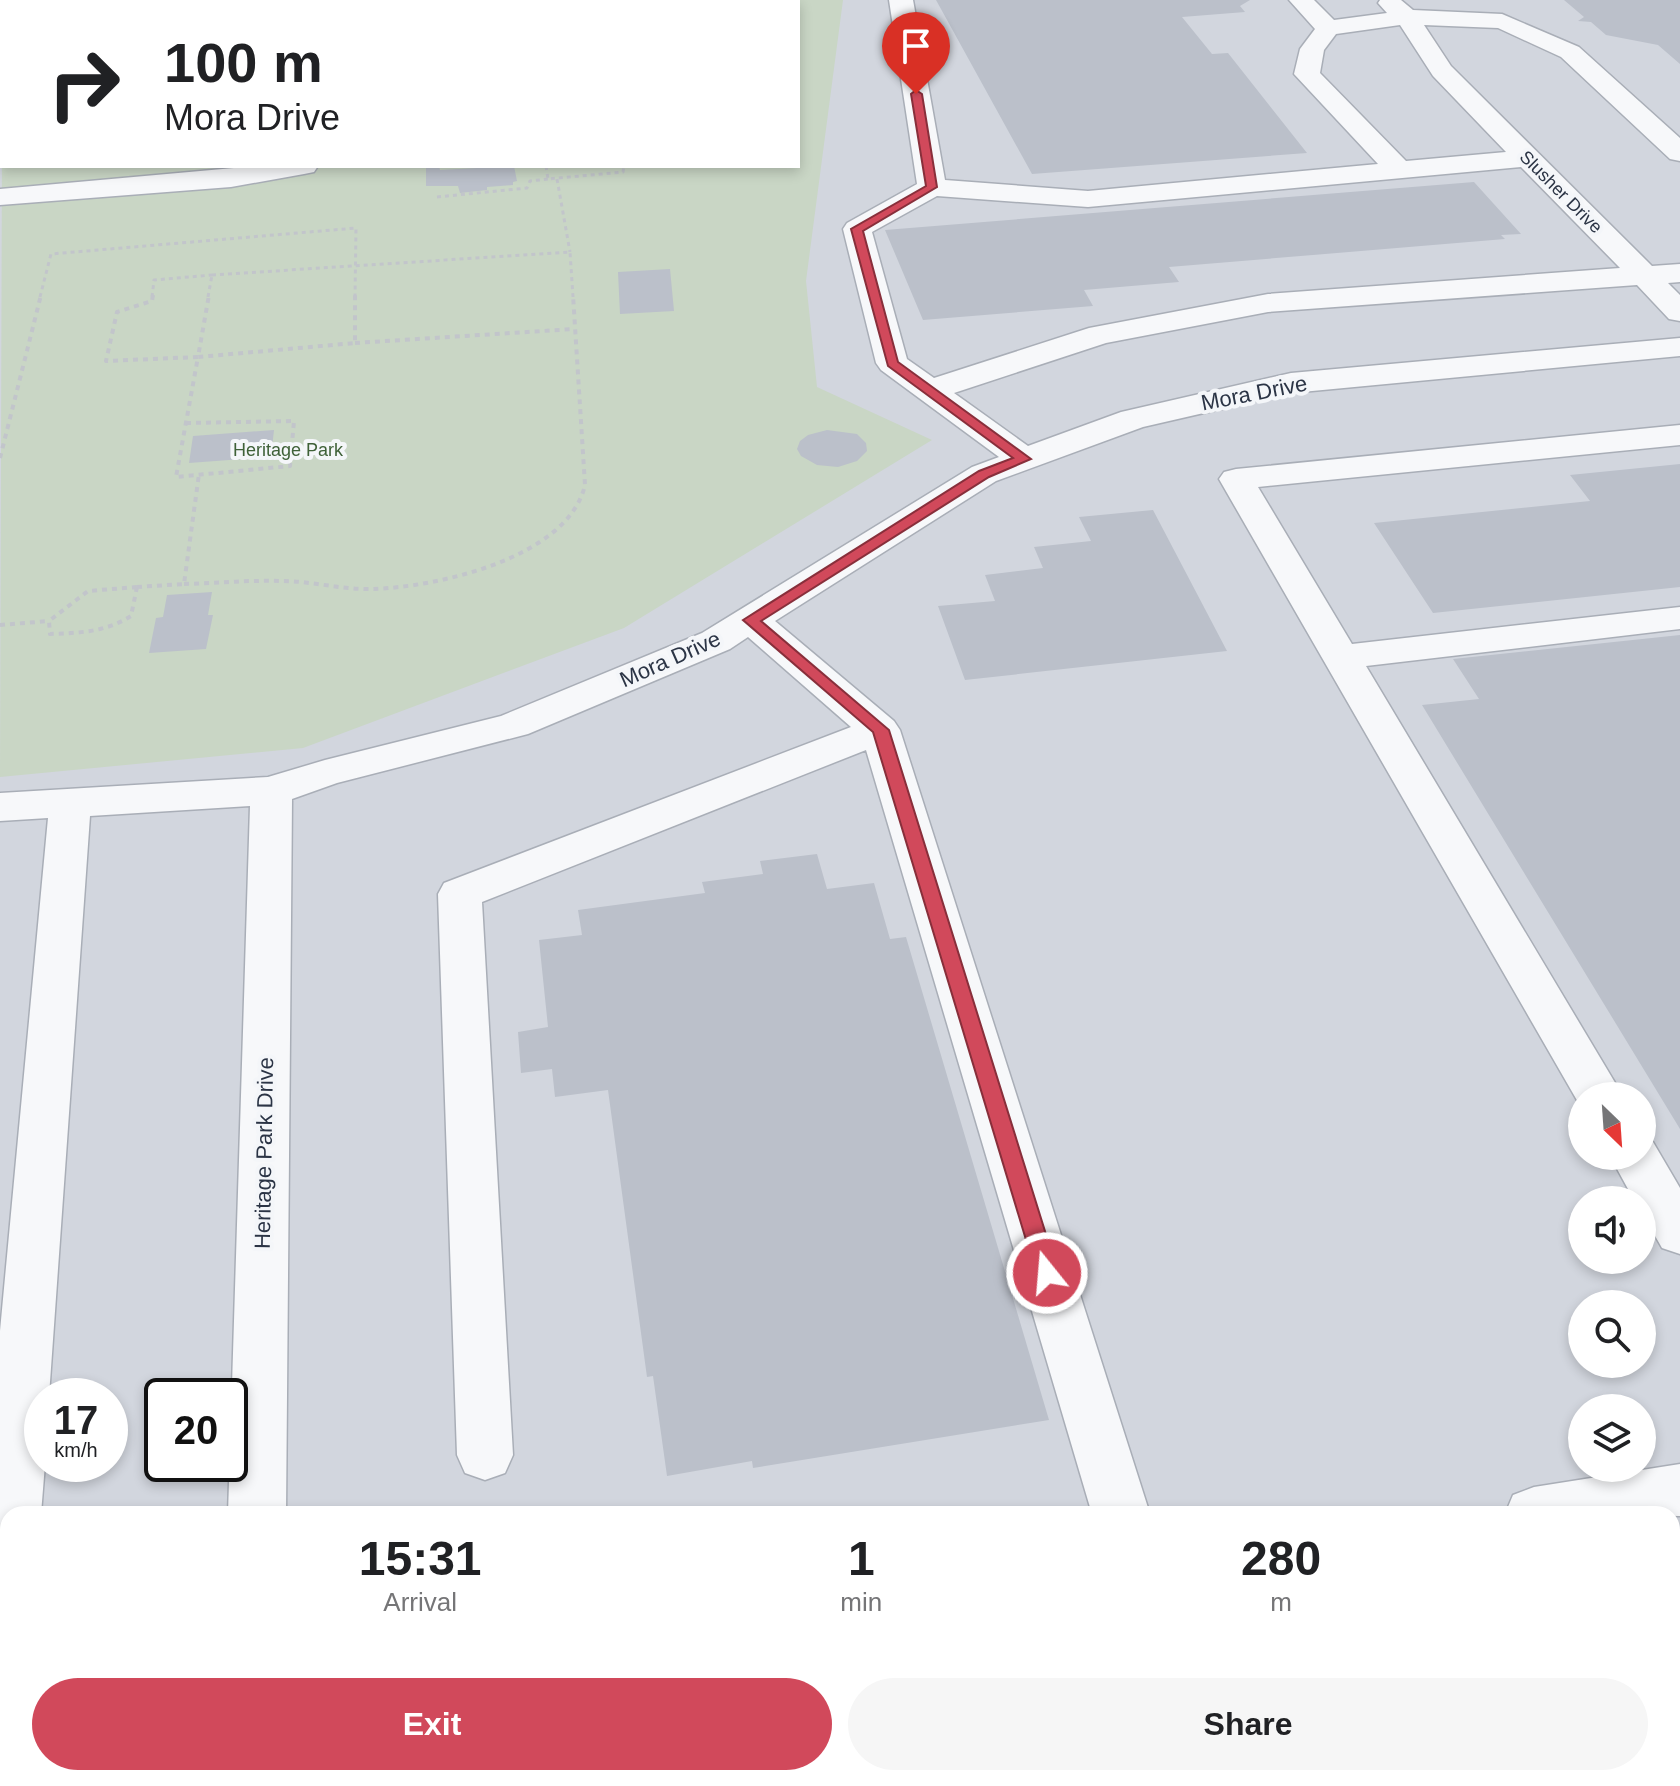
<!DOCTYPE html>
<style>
:root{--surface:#fff;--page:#f6f6f6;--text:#202124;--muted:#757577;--accent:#d1495b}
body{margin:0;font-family:Helvetica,sans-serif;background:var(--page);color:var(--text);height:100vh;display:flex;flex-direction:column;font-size:30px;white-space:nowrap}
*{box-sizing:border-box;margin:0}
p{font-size:26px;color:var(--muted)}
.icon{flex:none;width:44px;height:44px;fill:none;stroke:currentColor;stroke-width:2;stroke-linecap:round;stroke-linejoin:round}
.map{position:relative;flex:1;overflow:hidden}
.details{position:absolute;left:0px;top:1506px;width:1680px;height:280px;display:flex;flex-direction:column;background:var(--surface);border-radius:24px 24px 0 0;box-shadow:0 4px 12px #0003}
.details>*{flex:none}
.hud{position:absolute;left:0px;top:0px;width:800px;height:168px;box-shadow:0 4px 12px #0003;background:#fff;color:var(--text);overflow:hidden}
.needle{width:52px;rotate:155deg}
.fabs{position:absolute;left:1568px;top:1082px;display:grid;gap:16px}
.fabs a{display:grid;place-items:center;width:88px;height:88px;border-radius:50%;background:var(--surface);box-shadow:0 4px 12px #0003;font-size:40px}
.speed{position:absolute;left:24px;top:1378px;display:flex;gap:16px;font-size:40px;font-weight:700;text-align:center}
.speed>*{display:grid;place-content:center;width:104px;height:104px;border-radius:50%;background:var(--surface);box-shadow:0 4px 12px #0003;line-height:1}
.speed small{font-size:20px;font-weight:400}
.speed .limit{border:4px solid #111;border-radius:12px;background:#fff;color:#111}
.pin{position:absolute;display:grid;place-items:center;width:68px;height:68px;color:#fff;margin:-82px -34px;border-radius:50% 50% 50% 0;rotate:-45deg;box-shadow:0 0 8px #0007}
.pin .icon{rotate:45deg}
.me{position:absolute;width:88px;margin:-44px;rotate:343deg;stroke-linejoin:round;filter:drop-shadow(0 0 6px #0008)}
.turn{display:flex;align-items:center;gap:28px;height:168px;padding:0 32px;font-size:36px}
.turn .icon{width:104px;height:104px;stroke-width:2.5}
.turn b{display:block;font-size:56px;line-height:68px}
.eta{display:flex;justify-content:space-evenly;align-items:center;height:136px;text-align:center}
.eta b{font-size:48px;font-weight:600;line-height:56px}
.button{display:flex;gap:16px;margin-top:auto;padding:16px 32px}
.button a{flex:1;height:92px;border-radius:48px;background:var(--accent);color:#fff;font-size:32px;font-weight:600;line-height:92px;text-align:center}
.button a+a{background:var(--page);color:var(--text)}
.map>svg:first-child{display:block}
.built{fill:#d2d6de;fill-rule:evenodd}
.green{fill:#c9d6c5}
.building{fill:#bbc0ca}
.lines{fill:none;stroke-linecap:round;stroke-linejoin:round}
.minor-casing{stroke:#a9aeb7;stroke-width:3}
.path-far1{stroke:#c2c5cb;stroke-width:3;stroke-dasharray:4 4;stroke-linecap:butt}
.path{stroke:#c2c5cb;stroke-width:4;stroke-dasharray:5 5;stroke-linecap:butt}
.minor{fill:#f7f8fa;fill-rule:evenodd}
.route{fill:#d1495b;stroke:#882f3b;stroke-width:2}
.labels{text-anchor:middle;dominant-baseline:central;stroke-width:8;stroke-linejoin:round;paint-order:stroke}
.far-street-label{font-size:18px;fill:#2b3445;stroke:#f4f6f9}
.far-park-label{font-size:18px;fill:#3f6138;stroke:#f4f6f9}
.street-label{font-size:22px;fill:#2b3445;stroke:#f4f6f9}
</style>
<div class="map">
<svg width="1680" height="1786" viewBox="0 0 1680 1786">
<rect width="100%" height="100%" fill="#e4e7ec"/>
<!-- built -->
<path class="built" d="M 0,0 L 1680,0 L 1680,1786 L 0,1786 ZM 2,2 L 798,2 L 798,166 L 2,166 ZM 1582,1096 L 1642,1096 L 1642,1156 L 1582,1156 ZM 1582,1200 L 1642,1200 L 1642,1260 L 1582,1260 ZM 1582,1304 L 1642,1304 L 1642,1364 L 1582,1364 ZM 42,1396 L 110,1396 L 110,1464 L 42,1464 ZM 162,1396 L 230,1396 L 230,1464 L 162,1464 ZM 1582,1408 L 1642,1408 L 1642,1468 L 1582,1468 ZM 8,1514 L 1672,1514 L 1672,1778 L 8,1778 Z"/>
<!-- green -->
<path class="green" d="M 371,0 L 843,0 L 806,281 L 817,387 L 932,440 L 624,628 L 303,748 L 0,777 L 2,136 L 2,166 L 798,166 L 798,2 L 358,2 Z"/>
<!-- building -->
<path class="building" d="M 936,0 L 1250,0 L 1240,6 L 1245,12 L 1182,17 L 1212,54 L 1228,53 L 1307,153 L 1032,174 Z
M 1564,0 L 1680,0 L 1680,64 L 1658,45 L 1606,35 L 1591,22 L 1578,21 L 1584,17 Z
M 439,166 L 440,170 L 514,166 L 517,181 L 513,182 L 513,185 L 487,187 L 487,190 L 460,193 L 458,186 L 426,186 L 426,167 Z
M 1474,182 L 1521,234 L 1501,235 L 1505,239 L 1169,267 L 1179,282 L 1084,290 L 1093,306 L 923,320 L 885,230 Z
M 670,269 L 674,311 L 620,314 L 618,272 Z
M 274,430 L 271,457 L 189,463 L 193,436 Z
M 827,430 L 857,434 L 866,443 L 867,451 L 857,461 L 838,467 L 817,465 L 801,456 L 797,449 L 800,441 L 808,435 Z
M 1680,464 L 1680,587 L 1433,613 L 1374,523 L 1590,501 L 1570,475 Z
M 1153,510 L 1227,651 L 965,680 L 938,606 L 995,601 L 985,575 L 1043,568 L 1034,547 L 1091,541 L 1079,517 Z
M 212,592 L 208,615 L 213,615 L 206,649 L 149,653 L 156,618 L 163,617 L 167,595 Z
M 1680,635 L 1680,1129 L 1422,705 L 1479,699 L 1453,659 Z
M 817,854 L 827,889 L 874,883 L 890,939 L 906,937 L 1049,1420 L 753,1468 L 752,1461 L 667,1476 L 653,1376 L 647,1377 L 608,1090 L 555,1097 L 552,1069 L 521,1073 L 518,1032 L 548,1027 L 539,940 L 582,935 L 578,910 L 705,893 L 702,882 L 763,874 L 760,861 Z"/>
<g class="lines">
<!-- minor casing -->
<g class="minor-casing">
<path id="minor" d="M 197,0 L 232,0 L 196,2 Z
M 320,0 L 344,0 L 344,2 L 320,2 Z
M 889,0 L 913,0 L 945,180 L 1088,191 L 1378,164 L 1294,74 L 1300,49 L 1315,29 L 1289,0 L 1314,0 L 1334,20 L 1387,13 L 1378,3 L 1380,0 L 1401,0 L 1413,10 L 1502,14 L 1579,47 L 1680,138 L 1680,161 L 1670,159 L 1561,57 L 1498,28 L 1424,25 L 1451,66 L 1652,266 L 1680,264 L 1680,282 L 1668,283 L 1680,295 L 1680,321 L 1669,319 L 1637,285 L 1268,312 L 1106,343 L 954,393 L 1028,446 L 1121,412 L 1291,373 L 1680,338 L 1680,356 L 1291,393 L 1143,427 L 996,481 L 775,621 L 894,721 L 900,730 L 1150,1514 L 1092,1514 L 866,750 L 482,902 L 513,1455 L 505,1473 L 485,1480 L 465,1473 L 457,1455 L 438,894 L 444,883 L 851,727 L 748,637 L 730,649 L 528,734 L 337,783 L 292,799 L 286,1514 L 228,1514 L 250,806 L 90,816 L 49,1396 L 42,1396 L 42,1464 L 45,1464 L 41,1514 L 8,1514 L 8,1539 L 0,1536 L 0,1331 L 48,818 L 0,821 L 0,793 L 268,777 L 325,760 L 501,716 L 702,633 L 972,467 L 999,457 L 881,370 L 876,363 L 843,229 L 847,223 L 917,184 ZM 1400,25 L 1433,76 L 1506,152 L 1406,161 L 1320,73 L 1324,50 L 1336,34 ZM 1521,167 L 1620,268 L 1268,294 L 1089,328 L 934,378 L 907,359 L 872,232 L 937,196 L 1088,207 Z
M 257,166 L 318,166 L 314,172 L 304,174 L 231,187 L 0,205 L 0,189 Z
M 1680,425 L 1680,445 L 1258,487 L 1352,644 L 1680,607 L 1680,629 L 1366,666 L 1623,1096 L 1582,1096 L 1582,1109 L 1219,479 L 1224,472 L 1236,469 Z
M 1642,1139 L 1653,1142 L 1680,1188 L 1680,1254 L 1662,1248 L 1642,1213 L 1642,1200 L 1634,1200 L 1610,1156 L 1642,1156 Z
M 1680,1464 L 1680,1516 L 1505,1514 L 1513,1495 L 1534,1487 Z
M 1672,1530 L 1680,1534 L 1680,1603 L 1672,1600 Z
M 8,1539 L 8,1692 L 0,1695 L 0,1542 Z
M 8,1728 L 8,1778 L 32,1778 L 30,1782 L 22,1786 L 0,1786 L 0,1729 Z
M 1672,1761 L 1679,1778 L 1676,1786 L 1555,1786 L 1558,1778 L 1672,1778 Z
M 211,1778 L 275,1778 L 273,1786 L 209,1786 Z"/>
</g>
<!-- path-far1 -->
<path class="path-far1" d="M 546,166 L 548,179 L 623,172 L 624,166
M 557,179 L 570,252
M 437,197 L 527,188 L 530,181 L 548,179
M 212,275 L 570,252 L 573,297
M 40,297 L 51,254 L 356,228 L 355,297
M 152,297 L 154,280 L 212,275
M 208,297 L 212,275"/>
<!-- path -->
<path class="path" d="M 153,295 L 152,301 L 117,312 L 106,361 L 198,357 L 209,295
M 355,343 L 574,329
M 186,423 L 294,421 L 290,466 L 176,477 L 198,357 L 355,343 L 355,295
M 0,458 L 41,295
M 184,584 C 217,583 249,580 282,581 C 312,581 342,590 373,589 C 437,587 568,558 585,485 L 573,295
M 137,587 L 131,616 C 106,632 79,633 50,634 L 49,621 L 88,591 Z
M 137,587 L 184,584 L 199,474
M 0,625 L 49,621"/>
<!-- minor -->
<use href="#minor" class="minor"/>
</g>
<!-- route -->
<path class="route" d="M 916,90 L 922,94 L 937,187 L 863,231 L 898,362 L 1031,459 L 989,477 L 761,621 L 889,730 L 1058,1273 L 1055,1279 L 1047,1282 L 1039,1279 L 1036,1273 L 873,732 L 743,620 L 979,471 L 1013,458 L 888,366 L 851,229 L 926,186 L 911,94 Z"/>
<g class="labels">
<!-- far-street labels -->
<g class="far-street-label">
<text transform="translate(1561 192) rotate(45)">Slusher Drive</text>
</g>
<!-- far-park labels -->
<g class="far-park-label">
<text x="288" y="450">Heritage Park</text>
</g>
<!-- street labels -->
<g class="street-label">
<text transform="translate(1254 393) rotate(-11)">Mora Drive</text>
<text transform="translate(670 659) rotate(-24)">Mora Drive</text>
<text transform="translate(264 1153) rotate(-89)">Heritage Park Drive</text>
</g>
</g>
</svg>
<div class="fabs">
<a><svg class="needle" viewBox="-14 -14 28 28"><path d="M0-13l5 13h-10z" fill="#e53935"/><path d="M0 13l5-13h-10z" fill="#757577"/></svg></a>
<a><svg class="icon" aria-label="sound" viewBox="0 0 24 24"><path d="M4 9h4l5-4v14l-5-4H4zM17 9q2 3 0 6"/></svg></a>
<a><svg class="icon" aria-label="search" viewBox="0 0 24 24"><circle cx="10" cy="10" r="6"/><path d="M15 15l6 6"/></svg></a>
<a><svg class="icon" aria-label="layers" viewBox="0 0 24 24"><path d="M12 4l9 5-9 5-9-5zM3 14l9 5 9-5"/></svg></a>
</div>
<div class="speed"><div>17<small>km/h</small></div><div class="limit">20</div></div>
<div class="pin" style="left:916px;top:94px;background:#d93025"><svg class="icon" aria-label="arrive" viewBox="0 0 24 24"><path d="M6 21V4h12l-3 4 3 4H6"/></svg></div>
<svg class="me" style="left:1047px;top:1273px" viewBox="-20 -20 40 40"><circle r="17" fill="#d1495b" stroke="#fff" stroke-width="3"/><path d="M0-11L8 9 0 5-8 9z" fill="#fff"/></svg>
<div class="hud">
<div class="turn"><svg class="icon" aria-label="right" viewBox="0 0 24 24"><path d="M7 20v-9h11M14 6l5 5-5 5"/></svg><div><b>100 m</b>Mora Drive</div></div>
</div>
<section class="details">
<div class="eta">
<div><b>15:31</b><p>Arrival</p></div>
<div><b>1</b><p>min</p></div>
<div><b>280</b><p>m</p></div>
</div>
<div class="button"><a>Exit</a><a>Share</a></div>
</section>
</div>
